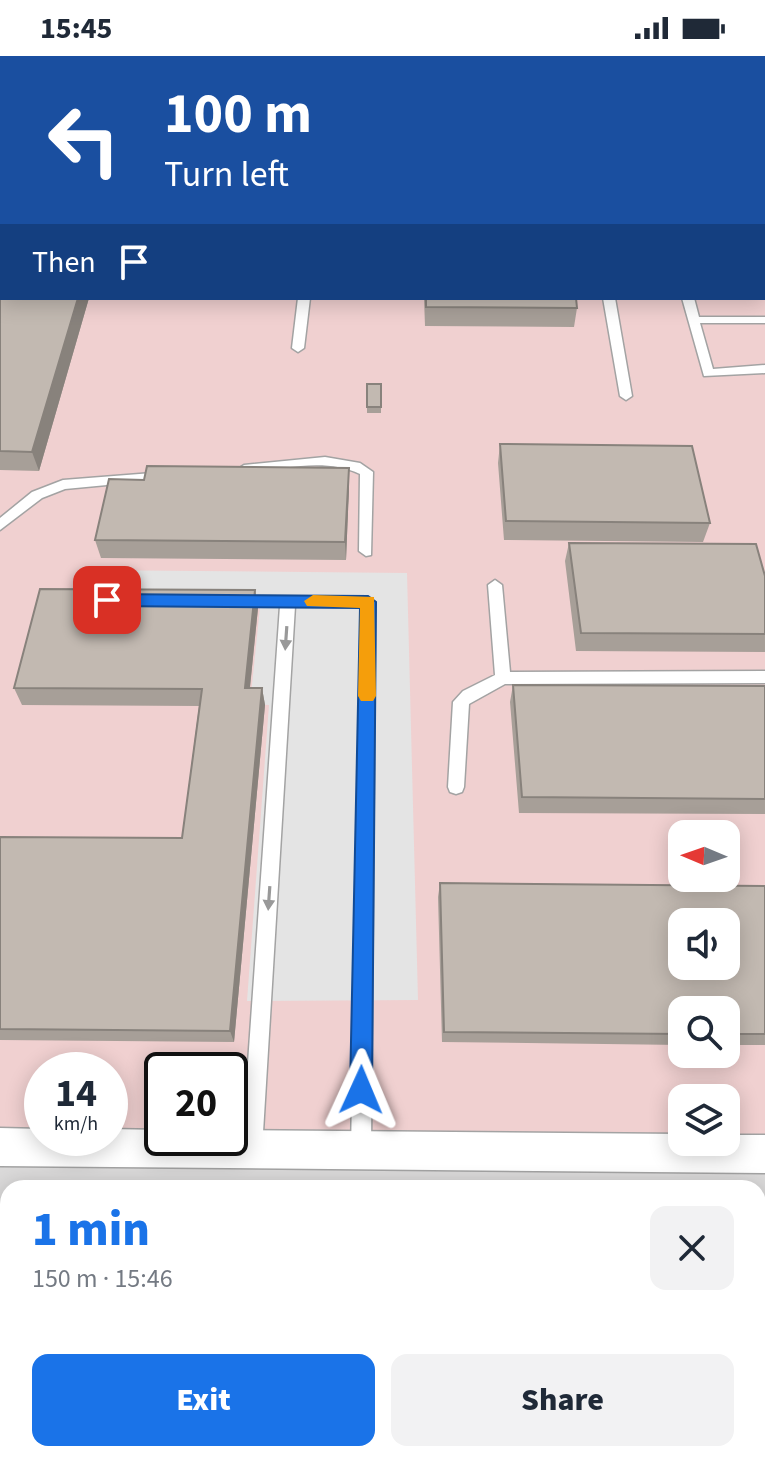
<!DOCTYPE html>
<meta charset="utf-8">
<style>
:root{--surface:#fff;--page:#f2f2f3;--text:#1f2937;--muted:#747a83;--accent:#1a73e8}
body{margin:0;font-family:"Source Sans 3",sans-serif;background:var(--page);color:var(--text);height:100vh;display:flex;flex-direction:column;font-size:30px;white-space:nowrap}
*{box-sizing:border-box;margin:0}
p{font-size:26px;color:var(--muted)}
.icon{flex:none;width:44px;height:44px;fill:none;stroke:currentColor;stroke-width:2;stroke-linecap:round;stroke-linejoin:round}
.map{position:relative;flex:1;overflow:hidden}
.panel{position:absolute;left:0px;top:1124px;width:766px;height:282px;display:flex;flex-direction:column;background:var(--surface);border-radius:24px 24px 0 0;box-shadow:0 4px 20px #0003}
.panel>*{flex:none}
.top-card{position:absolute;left:0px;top:0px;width:766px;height:244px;box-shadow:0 4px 20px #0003;background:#1a4fa0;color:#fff;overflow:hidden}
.needle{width:52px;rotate:272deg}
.buttons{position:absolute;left:668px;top:764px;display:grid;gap:16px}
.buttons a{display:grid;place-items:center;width:72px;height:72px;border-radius:16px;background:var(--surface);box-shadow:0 4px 20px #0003;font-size:40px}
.speed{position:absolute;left:24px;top:996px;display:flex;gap:16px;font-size:40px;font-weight:700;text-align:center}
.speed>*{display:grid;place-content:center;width:104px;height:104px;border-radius:50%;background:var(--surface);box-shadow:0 4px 20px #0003;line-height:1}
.speed small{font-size:20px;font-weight:400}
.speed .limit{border:4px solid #111;border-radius:12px;background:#fff;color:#111}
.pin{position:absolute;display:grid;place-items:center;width:68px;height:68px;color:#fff;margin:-34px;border-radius:16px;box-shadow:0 4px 12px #0006}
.me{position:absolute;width:88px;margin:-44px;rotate:1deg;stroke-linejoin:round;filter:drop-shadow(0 0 6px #0008)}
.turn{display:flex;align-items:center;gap:28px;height:168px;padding:0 32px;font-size:36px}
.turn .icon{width:104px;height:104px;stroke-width:2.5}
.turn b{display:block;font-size:56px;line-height:68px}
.then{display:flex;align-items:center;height:76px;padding:0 32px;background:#0003;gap:16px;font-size:30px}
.round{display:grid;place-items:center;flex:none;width:84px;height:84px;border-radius:16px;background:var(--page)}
.head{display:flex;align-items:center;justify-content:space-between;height:136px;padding:0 32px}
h1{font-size:48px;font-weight:800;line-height:60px;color:var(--accent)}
.button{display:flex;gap:16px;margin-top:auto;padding:16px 32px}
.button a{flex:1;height:92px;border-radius:16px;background:var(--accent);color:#fff;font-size:32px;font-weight:800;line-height:92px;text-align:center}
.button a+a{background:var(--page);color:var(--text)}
.status{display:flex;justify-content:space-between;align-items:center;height:56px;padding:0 40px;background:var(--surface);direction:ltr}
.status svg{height:22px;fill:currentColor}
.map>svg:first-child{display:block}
.residential{fill:#dad9d9;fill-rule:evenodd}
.commercial{fill:#f0d0d0;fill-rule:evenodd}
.park{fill:#bcfbbf}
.parking{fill:#e4e4e4}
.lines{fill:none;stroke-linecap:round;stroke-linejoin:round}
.service-casing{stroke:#a3a3a3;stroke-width:3}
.minor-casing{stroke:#a3a3a3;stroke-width:3}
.secondary-casing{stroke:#6b7501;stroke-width:3}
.service{fill:#fff;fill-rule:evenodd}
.minor{fill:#fff;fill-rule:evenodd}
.secondary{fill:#f9fbb2;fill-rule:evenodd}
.wall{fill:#a79f98}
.shaded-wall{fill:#88827c}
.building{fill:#c2b9b1;stroke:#88827c;stroke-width:2;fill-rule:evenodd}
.oneway{fill:#999}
.route{fill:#1a73e8;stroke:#114b97;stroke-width:2}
.slow{fill:#f59e0b}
</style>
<div class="status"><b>15:45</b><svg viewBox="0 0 49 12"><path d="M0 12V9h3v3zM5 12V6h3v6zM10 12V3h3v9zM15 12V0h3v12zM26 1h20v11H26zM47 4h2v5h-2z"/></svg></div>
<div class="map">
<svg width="765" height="1405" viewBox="0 0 765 1405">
<rect width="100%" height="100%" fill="#eeeae1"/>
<!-- residential -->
<path class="residential" d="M 0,1110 L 765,1116 L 765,1405 L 0,1405 ZM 8,1132 L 758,1132 L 758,1398 L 8,1398 Z"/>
<!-- commercial -->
<path class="commercial" d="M 765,36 L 765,1080 L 726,1080 L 726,1042 L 682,1042 L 682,1079 L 230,1076 L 230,1014 L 162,1014 L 162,1076 L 110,1075 L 110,1014 L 42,1014 L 42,1075 L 0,1075 L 0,123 L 2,242 L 764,242 ZM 682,778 L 726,778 L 726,822 L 682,822 ZM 682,866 L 726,866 L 726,910 L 682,910 ZM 682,954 L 726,954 L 726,998 L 682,998 Z"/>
<!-- park -->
<path class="park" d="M 0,0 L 765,0 L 765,17 L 764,2 L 2,2 L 0,112 Z"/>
<!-- parking -->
<path class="parking" d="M 81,514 L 407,517 L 418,944 L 247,945 L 269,649 L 250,648 L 260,551 L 72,550 Z"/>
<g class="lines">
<!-- service casing -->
<g class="service-casing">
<path id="service" d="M 764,211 L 765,211 L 765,219 L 764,219 Z
M 298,242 L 310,242 L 304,292 L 298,296 L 292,292 Z
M 603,242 L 615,242 L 632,340 L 626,344 L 620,340 Z
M 682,242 L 694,242 L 699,261 L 765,261 L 765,267 L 700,267 L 713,313 L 765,309 L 765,317 L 704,320 Z
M 325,401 L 360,407 L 373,416 L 371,499 L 366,500 L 359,495 L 360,418 C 326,401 281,413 244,417 L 238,413 L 244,409 Z
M 165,416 L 172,420 L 170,423 L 65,433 L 42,442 L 0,474 L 0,462 L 32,436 L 63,424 Z
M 495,524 L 502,529 L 510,616 L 765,615 L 765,627 L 505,628 L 469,648 L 464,731 L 462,736 L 456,738 L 450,736 L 448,731 L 453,646 L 463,635 L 495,619 L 488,529 Z
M 238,540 L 368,541 L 375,546 L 371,1095 L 368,1102 L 361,1105 L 354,1102 L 351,1095 L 361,551 L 295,550 L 262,1093 L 259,1100 L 252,1103 L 245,1100 L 242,1093 L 280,550 L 233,549 L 231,545 L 233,541 Z"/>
</g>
<!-- minor casing -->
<g class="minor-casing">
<path id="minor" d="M 0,1072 L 42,1073 L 42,1082 L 110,1082 L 110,1073 L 162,1074 L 162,1082 L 230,1082 L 230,1074 L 682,1078 L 682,1086 L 726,1086 L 726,1079 L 765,1079 L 765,1117 L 0,1110 Z"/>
</g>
<!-- secondary casing -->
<g class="secondary-casing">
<path id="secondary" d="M 764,19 L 765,19 L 765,33 L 764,33 Z
M 0,114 L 2,114 L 2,130 L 0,130 Z"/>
</g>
<!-- service -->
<use href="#service" class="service"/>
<!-- minor -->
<use href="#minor" class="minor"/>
<!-- secondary -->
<use href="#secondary" class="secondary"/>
</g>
<!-- wall -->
<path class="wall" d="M 764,52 L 765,52 L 765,105 L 764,103 Z
M 0,165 L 2,242 L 89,242 L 39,415 L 0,414 Z
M 424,242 L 576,242 L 577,252 L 574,271 L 425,270 Z
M 367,328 L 381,328 L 381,357 L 367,357 Z
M 500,388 L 710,467 L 703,486 L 504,484 L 498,407 Z
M 349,431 L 346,504 L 101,502 L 95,484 Z
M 569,487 L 765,520 L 765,596 L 576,595 L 565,505 Z
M 255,534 L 258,552 L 250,632 L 262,632 L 265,649 L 234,986 L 0,984 L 0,781 L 182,782 L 199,650 L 22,649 L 14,632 Z
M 513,629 L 765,630 L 765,758 L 519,757 L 510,646 Z
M 440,827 L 765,830 L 765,989 L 726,989 L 726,954 L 682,954 L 682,989 L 442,986 L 438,841 Z"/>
<!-- shaded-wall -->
<path class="shaded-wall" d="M 78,242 L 89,242 L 39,415 L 32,396 Z
M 349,412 L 349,431 L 346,504 L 345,486 Z
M 255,534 L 258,552 L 248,649 L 245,632 Z
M 262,632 L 265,649 L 234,986 L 230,975 Z"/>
<!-- building -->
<path class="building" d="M 0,165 L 2,165 L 2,242 L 78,242 L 32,396 L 0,395 Z
M 426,242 L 576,242 L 577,252 L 426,251 Z
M 367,328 L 381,328 L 381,351 L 367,351 Z
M 500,388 L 692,390 L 710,467 L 506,465 Z
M 147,410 L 349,412 L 345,486 L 95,484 L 109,423 L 144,424 Z
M 569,487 L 756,488 L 765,520 L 765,578 L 581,577 Z
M 40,533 L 255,534 L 245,632 L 262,632 L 230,975 L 0,973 L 0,781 L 182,782 L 202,633 L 14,632 Z
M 513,629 L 765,630 L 765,743 L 522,741 Z
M 440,827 L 765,830 L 765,978 L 726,978 L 726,954 L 682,954 L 682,978 L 444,976 ZM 682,866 L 726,866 L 726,910 L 682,910 Z"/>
<!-- one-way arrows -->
<defs><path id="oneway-solid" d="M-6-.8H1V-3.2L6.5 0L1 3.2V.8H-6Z" transform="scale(2)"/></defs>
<g class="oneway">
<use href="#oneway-solid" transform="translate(286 582) rotate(94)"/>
<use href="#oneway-solid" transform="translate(269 842) rotate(94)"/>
</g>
<!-- route -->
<path class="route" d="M 107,538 L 368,540 L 376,546 L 372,1034 L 369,1042 L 361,1045 L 354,1042 L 350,1034 L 360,552 L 107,550 L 99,544 Z"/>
<!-- slow -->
<path class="slow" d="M 313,539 L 374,541 L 376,640 L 373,645 L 361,645 L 358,640 L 360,552 L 307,550 L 304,545 Z"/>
</svg>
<div class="buttons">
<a><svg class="needle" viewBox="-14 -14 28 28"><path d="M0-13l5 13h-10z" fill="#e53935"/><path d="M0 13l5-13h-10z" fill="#747a83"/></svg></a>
<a><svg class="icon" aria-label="sound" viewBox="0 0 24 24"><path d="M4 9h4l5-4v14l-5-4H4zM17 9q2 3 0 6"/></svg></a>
<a><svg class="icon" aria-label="search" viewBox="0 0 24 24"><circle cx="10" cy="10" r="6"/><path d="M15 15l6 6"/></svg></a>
<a><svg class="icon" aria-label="layers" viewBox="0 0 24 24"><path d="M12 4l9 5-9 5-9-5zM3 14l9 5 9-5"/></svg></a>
</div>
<div class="speed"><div>14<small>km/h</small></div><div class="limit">20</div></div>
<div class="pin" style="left:107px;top:544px;background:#d93025"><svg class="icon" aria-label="arrive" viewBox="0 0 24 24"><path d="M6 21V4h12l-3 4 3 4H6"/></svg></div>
<svg class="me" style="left:361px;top:1034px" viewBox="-20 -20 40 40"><path d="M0-17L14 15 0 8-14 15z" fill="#1a73e8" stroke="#fff" stroke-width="4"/></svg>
<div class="top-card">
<div class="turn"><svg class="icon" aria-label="left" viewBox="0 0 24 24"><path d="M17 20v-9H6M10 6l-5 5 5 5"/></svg><div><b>100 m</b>Turn left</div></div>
<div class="then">Then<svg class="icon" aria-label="arrive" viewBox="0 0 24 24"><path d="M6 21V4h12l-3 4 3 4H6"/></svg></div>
</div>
<section class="panel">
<div class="head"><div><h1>1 min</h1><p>150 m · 15:46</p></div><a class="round"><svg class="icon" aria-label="close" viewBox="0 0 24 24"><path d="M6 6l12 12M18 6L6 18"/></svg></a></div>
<div class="button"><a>Exit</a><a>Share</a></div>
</section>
</div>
